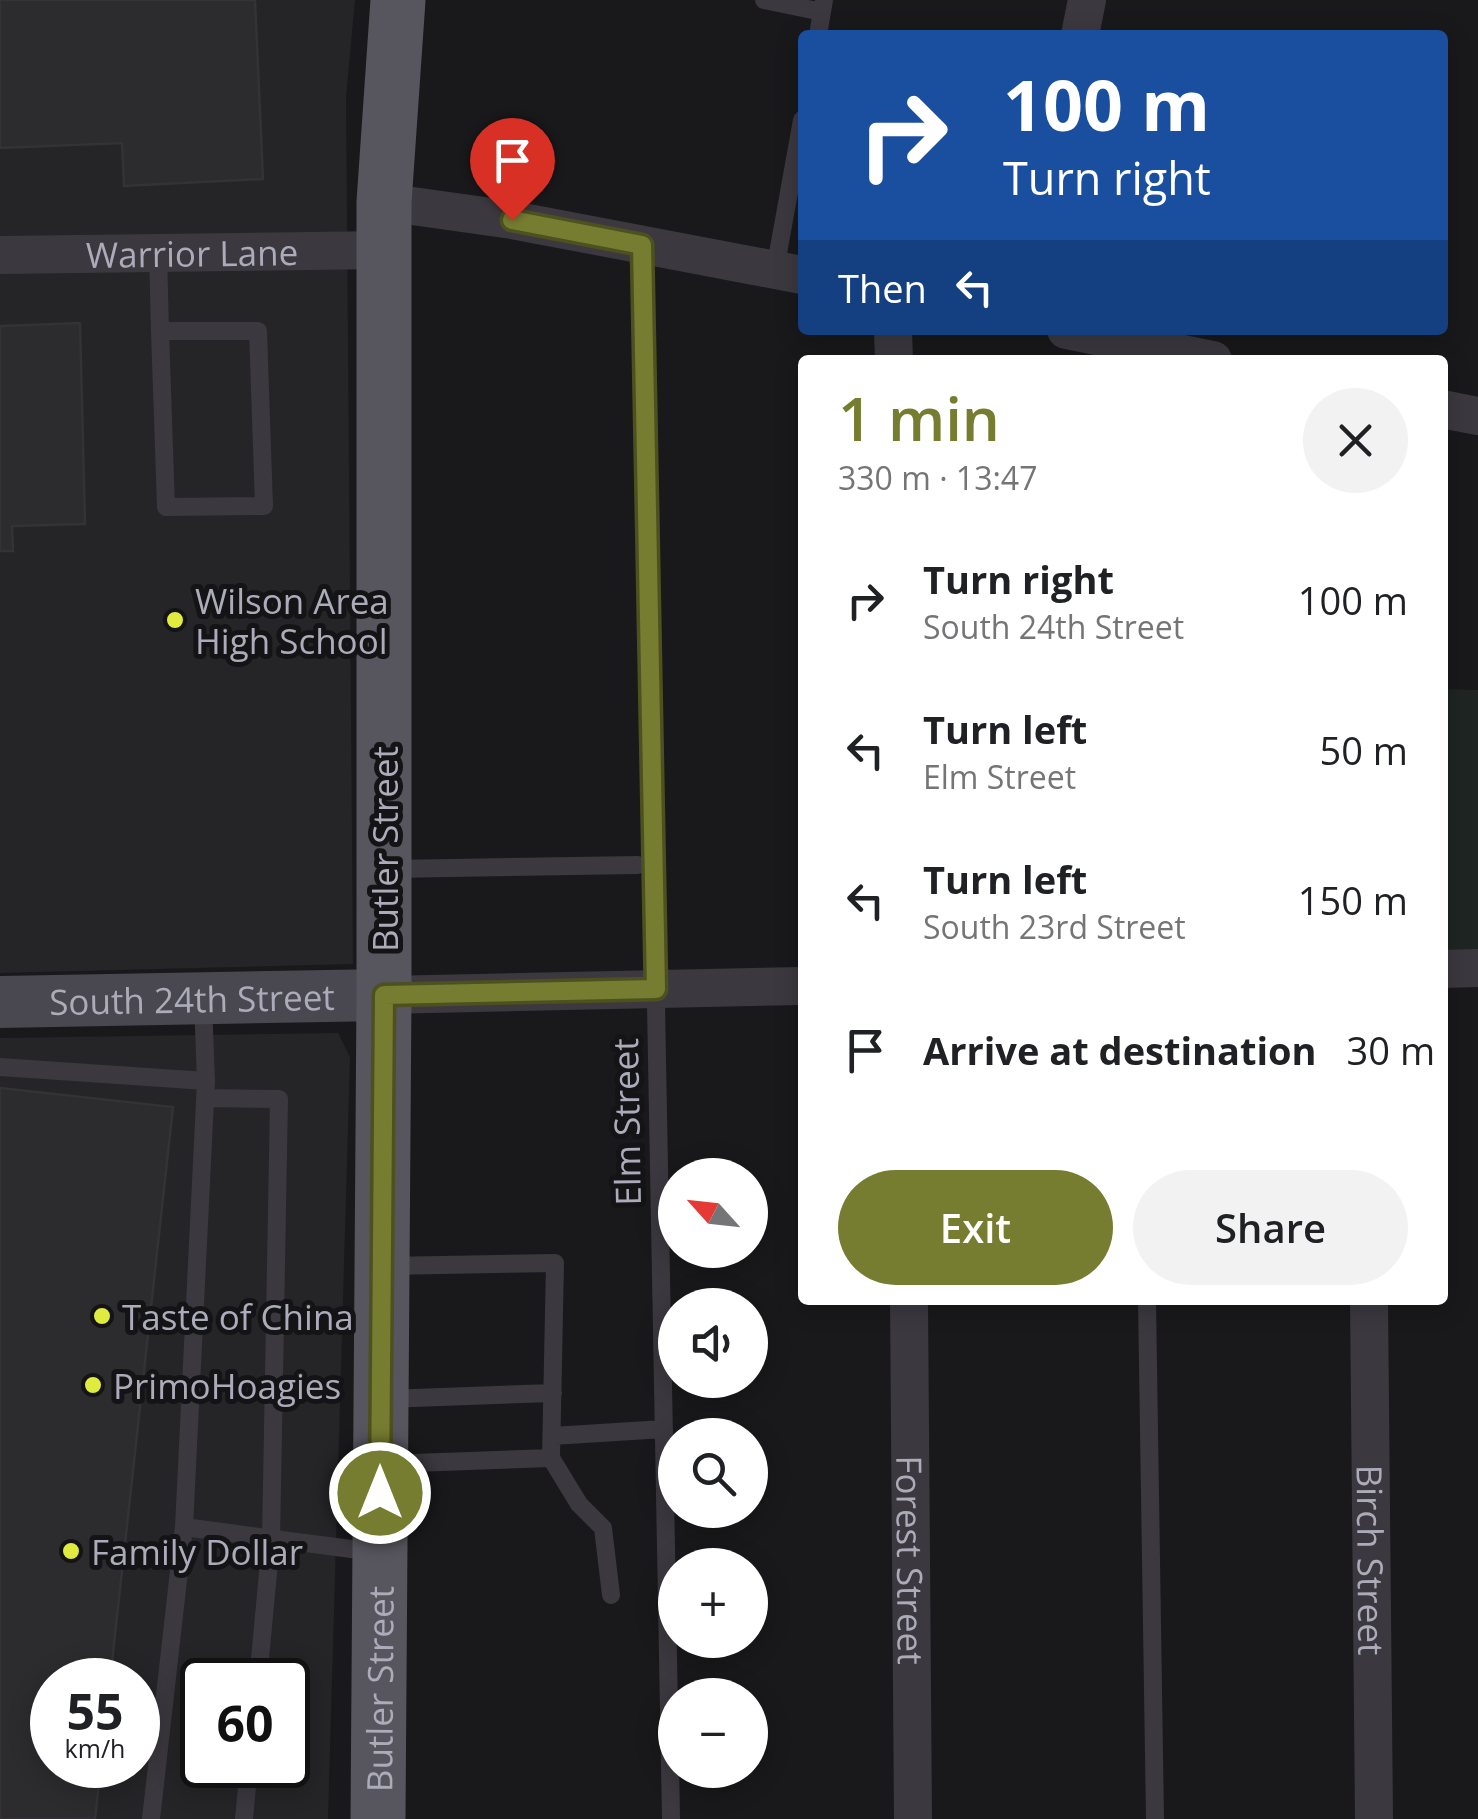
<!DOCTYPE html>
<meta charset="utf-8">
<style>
:root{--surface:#fff;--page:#f2f2f2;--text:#202124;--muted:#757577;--accent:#767c30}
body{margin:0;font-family:"Open Sans",sans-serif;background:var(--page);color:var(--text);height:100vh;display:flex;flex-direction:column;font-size:38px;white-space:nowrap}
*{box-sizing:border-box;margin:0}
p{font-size:32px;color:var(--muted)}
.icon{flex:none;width:55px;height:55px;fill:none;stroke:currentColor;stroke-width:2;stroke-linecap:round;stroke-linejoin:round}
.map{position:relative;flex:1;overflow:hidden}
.details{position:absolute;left:798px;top:355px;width:650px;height:950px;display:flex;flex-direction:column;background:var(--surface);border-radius:10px;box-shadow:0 5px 25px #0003}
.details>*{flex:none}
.guide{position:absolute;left:798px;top:30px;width:650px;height:305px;border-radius:10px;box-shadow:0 5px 25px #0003;background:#1a4fa0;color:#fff;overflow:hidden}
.needle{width:65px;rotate:297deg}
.buttons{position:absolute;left:658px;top:1158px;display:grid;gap:20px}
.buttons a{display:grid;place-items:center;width:110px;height:110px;border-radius:50%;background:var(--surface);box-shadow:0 5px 25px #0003;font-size:50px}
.speed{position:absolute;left:30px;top:1658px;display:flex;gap:20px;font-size:50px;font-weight:700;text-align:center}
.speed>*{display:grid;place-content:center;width:130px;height:130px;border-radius:50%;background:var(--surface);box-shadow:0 5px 25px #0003;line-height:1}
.speed small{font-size:25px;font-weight:400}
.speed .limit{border:5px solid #111;border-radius:15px;background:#fff;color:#111}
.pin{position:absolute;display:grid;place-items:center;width:85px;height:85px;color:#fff;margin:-102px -42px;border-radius:50% 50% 50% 0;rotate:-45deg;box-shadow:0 0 10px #0007}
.pin .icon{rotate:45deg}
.me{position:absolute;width:110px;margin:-55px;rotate:0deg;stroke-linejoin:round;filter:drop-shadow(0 0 8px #0008)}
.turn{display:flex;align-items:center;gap:35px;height:210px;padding:0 40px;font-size:45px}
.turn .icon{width:130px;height:130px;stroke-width:2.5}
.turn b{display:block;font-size:70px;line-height:85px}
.then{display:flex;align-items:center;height:95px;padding:0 40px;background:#0003;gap:20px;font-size:38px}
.round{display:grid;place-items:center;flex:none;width:105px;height:105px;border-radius:52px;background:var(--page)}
.head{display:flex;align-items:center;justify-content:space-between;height:170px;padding:0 40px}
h1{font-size:60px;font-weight:600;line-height:75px;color:var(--accent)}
.cta{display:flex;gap:20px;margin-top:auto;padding:20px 40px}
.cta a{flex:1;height:115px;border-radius:60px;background:var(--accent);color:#fff;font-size:40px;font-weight:600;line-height:115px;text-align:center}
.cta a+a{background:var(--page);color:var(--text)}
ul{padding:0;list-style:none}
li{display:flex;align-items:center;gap:30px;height:150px;padding:0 40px}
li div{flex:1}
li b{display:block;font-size:38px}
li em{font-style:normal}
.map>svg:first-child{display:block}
.built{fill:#252427;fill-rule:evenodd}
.green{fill:#1e2522}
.building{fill:#2c2b2e;stroke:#343236;stroke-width:2.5}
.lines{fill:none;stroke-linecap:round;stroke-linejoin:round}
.lane{stroke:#3b393f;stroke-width:18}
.street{stroke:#3b393f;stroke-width:38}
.secondary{stroke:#49474f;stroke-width:52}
.primary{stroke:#57555e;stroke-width:55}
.route-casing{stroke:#4d511f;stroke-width:25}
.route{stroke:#767c30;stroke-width:18}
.poi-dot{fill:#dfeb3f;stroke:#141315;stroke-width:4}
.labels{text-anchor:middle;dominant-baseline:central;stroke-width:10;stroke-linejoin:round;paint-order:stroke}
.street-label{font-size:35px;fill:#acabb9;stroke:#141315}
.poi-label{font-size:35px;fill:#acabb9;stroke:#141315;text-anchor:start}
</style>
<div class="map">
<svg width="1478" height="1819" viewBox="0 0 1478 1819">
<rect width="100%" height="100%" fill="#19181a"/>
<!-- built -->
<path class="built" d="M 0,0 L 355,0 L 346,97 L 353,964 L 0,973 Z
M 338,1033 L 350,1057 L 328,1819 L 0,1819 L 0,1038 ZM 52,1680 L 138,1680 L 138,1765 L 52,1765 ZM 202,1680 L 288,1680 L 288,1765 L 202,1765 Z"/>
<!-- green -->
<path class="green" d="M 1442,689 L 1478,690 L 1478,968 L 1443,969 Z"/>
<!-- building -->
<path class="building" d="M 0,0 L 255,0 L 263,179 L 124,186 L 122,143 L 0,148 Z
M 80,323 L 85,524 L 12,526 L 13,551 L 0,551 L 0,326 Z
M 0,1088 L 173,1107 L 110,1680 L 52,1680 L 52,1765 L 101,1765 L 95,1819 L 0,1819 Z"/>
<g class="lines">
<!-- lane -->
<path class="lane" d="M 764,0 L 822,12
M 818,35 L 824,0
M 642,245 L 671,1819
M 158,253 L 160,331
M 775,270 L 802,120
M 160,331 L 258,331 L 264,506 L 166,507 Z
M 390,869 L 638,865
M 0,1067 L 206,1081
M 205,1098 L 279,1099 L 271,1541 L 258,1680
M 1147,1300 L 1155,1819
M 386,1399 L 553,1393
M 552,1436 L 664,1429
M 551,1458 L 579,1504 L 603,1528 L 611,1595
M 386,1464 L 551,1458 L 555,1263 L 387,1266
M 184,1527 L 374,1552
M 151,1819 L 184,1527 L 206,1081 L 203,1002
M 244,1819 L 249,1765"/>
<!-- street -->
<g class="street">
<path d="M 1080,35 L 1087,0"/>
<path d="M 384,202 L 512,220 L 802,275"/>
<path id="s1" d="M 0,255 L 384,250"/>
<path d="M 893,330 L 894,360"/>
<path d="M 1066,330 L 1213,360"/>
<path d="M 1442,409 L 1478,416"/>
<path d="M 1442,969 L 1478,968"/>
<path d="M 384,995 L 802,986"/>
<path id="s2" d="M 909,1300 L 913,1819"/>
<path id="s3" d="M 1369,1300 L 1374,1819"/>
</g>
<!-- secondary -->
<path class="secondary" id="s4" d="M 0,1002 L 384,995"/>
<!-- primary -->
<path class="primary" id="s5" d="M 378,1819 L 384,995 L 384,202 L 398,0"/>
</g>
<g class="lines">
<!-- route casing -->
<g class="route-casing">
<path id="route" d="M 380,1493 L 384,995 L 656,989 L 642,245 L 512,220"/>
</g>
<!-- route -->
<use href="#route" class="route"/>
</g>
<!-- markers -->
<g class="poi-dot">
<circle cx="175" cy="620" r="10"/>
<circle cx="102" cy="1316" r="10"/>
<circle cx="93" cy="1385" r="10"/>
<circle cx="71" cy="1551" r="10"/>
</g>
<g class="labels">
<!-- street labels -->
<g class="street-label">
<text stroke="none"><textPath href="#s1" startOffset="192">Warrior Lane</textPath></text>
<text transform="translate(384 849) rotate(-90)">Butler Street</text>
<text stroke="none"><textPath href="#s4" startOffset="192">South 24th Street</textPath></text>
<text transform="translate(626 1122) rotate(-91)">Elm Street</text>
<text stroke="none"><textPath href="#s2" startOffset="260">Forest Street</textPath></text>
<text stroke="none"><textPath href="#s3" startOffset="260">Birch Street</textPath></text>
<text stroke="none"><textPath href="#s5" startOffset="130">Butler Street</textPath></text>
</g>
<!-- poi labels -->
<g class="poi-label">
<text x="195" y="600">Wilson Area<tspan x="195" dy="40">High School</tspan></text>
<text x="122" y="1316">Taste of China</text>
<text x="113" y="1385">PrimoHoagies</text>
<text x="91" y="1551">Family Dollar</text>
</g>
</g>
</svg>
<div class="buttons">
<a><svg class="needle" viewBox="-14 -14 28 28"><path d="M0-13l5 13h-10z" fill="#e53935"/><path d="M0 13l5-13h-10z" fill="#757577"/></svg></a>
<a><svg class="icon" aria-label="sound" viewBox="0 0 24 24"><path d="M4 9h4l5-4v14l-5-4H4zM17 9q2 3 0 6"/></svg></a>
<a><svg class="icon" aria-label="search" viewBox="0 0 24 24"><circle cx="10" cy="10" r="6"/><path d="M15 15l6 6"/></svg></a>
<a>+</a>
<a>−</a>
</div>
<div class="speed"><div>55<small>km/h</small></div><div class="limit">60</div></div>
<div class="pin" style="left:512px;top:220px;background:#d93025"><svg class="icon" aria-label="arrive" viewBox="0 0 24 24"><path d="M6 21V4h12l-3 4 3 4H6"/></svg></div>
<svg class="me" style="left:380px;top:1493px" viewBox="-20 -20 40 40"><circle r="17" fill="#767c30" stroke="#fff" stroke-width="3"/><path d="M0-11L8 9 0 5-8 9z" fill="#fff"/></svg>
<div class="guide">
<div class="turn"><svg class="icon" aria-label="right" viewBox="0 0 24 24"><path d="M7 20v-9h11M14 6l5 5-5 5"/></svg><div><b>100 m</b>Turn right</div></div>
<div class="then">Then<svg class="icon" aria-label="left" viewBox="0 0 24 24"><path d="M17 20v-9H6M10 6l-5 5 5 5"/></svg></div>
</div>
<section class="details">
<div class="head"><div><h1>1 min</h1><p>330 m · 13:47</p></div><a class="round"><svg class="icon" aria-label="close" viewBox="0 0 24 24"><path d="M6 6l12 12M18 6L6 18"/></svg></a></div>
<ul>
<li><svg class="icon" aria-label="right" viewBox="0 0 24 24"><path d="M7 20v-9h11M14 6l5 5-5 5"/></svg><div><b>Turn right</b><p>South 24th Street</p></div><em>100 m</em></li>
<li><svg class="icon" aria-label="left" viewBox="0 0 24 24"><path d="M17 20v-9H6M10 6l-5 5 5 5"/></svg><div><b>Turn left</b><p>Elm Street</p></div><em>50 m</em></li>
<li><svg class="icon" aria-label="left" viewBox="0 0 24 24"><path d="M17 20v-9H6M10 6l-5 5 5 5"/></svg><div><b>Turn left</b><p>South 23rd Street</p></div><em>150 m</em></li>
<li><svg class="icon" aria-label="arrive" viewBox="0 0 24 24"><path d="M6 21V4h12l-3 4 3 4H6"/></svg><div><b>Arrive at destination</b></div><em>30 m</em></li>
</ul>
<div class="cta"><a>Exit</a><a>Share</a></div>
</section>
</div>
